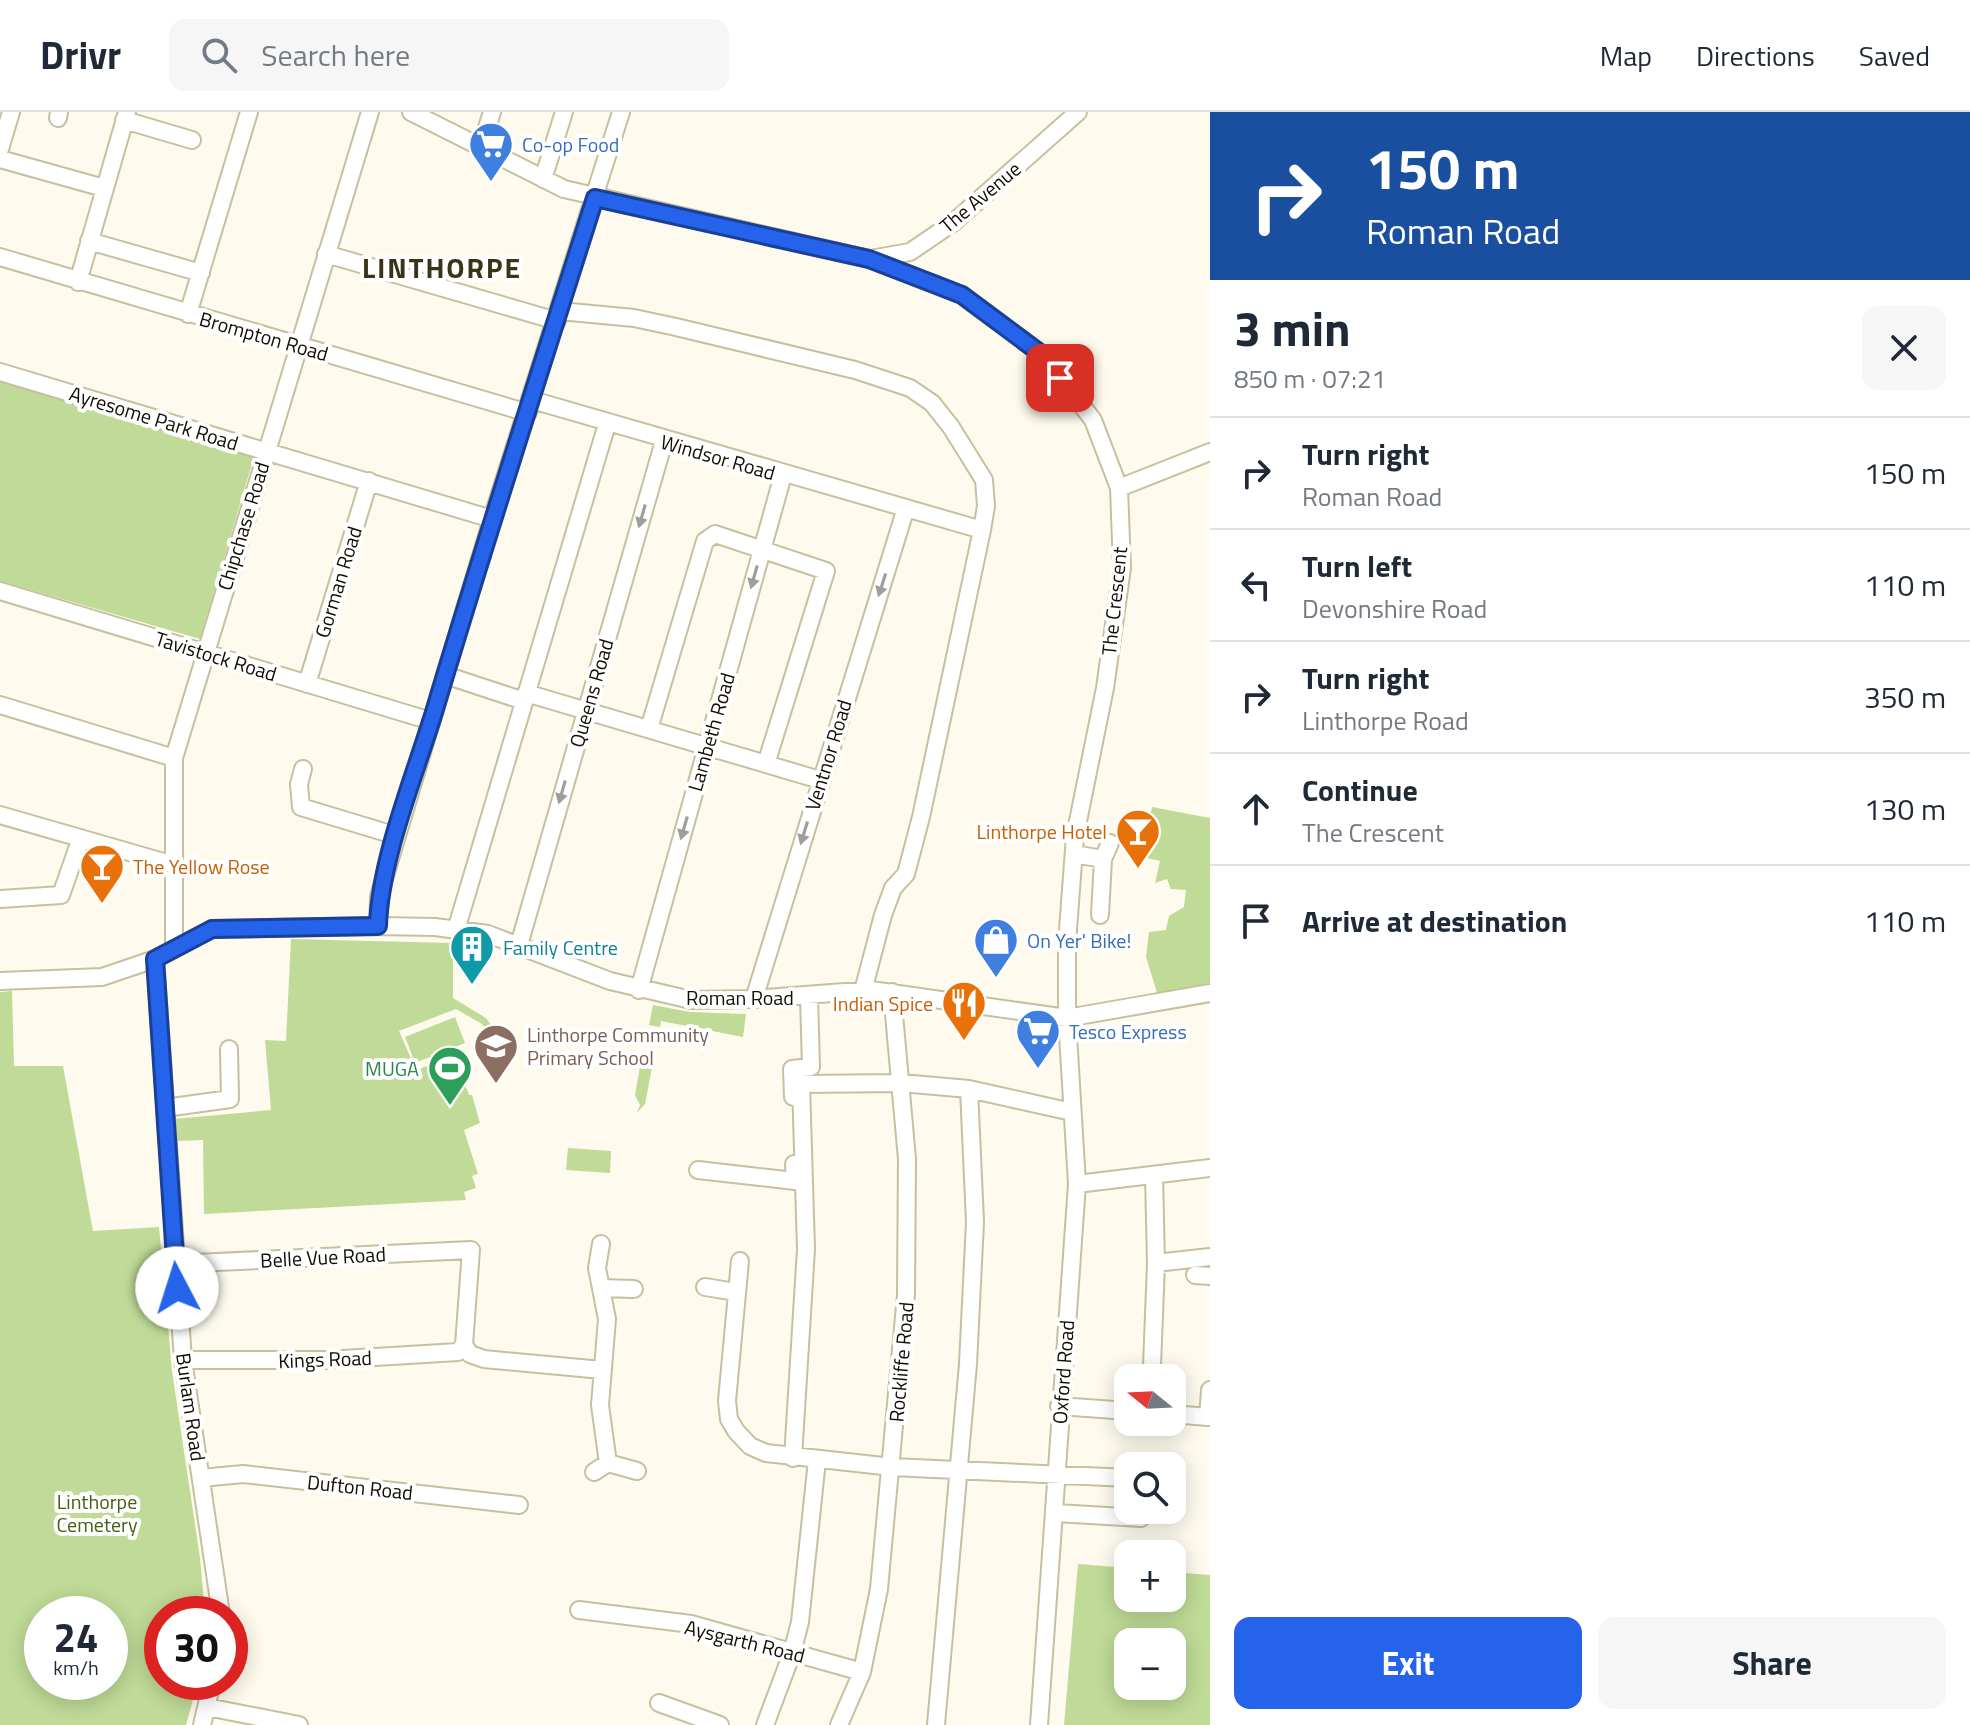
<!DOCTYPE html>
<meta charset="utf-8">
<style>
:root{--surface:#fff;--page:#f6f6f7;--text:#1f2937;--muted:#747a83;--line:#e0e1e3;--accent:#2563eb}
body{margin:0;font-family:"Titillium Web",sans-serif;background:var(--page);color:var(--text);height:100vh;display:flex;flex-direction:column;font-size:30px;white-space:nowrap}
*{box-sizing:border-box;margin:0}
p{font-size:26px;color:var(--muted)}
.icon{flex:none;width:44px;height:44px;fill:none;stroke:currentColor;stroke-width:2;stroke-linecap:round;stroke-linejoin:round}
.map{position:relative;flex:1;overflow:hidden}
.sheet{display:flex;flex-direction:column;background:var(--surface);width:760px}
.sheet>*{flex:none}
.hud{background:#1a4fa0;color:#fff;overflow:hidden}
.needle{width:52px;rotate:288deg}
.controls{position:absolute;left:1114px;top:1252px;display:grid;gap:16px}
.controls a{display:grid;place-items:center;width:72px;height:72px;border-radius:16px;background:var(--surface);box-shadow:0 4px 20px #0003;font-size:40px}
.speed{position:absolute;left:24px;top:1484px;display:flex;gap:16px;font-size:40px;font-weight:700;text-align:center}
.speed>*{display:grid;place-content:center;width:104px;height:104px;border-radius:50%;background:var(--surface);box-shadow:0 4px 20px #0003;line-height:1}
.speed small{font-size:20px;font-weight:400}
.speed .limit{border:12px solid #d22;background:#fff;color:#111}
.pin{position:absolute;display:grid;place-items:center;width:68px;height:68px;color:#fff;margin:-34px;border-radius:16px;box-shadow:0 4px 12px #0006}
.me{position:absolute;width:88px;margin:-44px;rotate:355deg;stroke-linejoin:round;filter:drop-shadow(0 0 6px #0008)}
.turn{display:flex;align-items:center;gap:28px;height:168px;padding:0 24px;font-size:36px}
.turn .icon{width:104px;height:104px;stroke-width:2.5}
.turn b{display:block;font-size:56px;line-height:68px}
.round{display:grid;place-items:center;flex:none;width:84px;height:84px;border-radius:16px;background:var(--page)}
.headline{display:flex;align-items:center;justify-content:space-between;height:136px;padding:0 24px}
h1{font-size:48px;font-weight:700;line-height:60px}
.button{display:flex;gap:16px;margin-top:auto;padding:16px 24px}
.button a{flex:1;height:92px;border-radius:16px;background:var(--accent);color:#fff;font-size:32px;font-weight:700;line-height:92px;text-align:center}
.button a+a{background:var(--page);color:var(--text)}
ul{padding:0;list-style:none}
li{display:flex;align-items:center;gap:24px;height:112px;padding:0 24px;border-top:2px solid var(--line)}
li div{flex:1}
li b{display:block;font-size:30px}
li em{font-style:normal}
header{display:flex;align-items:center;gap:48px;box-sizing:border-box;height:112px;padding:0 40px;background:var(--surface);border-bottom:2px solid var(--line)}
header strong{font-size:38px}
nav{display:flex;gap:44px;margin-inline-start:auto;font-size:28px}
.search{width:560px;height:72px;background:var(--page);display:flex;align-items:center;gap:20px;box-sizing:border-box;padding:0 28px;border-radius:16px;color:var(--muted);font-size:30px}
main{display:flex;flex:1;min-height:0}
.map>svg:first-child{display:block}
.green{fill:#bfdb97;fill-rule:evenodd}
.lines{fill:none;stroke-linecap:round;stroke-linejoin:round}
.minor-casing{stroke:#c7c09f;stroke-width:20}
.minor{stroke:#fff;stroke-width:16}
.oneway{fill:#9f9e9a}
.route-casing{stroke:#184099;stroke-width:20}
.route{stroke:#2563eb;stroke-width:14}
.labels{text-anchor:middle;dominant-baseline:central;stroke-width:8;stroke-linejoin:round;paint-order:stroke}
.shop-label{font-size:20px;fill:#366cbe;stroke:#fff;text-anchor:start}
.street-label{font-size:20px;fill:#100d03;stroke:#fff}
.food-label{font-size:20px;fill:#c56008;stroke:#fff;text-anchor:end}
.culture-label{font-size:20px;fill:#0d838f;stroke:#fff;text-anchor:start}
.education-label{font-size:20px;fill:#785e54;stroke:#fff;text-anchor:start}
.leisure-label{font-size:20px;fill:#27864d;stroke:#fff;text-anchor:end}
.park-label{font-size:20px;fill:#455e12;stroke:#fff}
.district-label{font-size:28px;font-weight:bold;letter-spacing:2px;fill:#3a3417;stroke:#fff}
</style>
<header>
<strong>Drivr</strong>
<div class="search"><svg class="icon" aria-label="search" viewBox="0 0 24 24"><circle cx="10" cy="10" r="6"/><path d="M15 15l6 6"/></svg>Search here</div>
<nav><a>Map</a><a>Directions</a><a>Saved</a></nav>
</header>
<main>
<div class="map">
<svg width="1210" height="1613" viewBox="0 0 1210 1613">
<rect width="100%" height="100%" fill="#fefbee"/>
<!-- green -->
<path class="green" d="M 0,270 L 254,345 L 200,527 L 0,469 Z
M 1152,695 L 1210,706 L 1210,873 L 1158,884 L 1146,845 L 1149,820 L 1166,818 L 1169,804 L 1184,795 L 1186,778 L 1171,777 L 1167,767 L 1155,771 L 1160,749 L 1142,745 Z
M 291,827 L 453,831 L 453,886 L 486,906 L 499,924 L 493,926 L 482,912 L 456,897 L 399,919 L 416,958 L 455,944 L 469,983 L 472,983 L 480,1011 L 464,1018 L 478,1062 L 472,1064 L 476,1076 L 464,1080 L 466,1088 L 204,1102 L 203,1028 L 176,1029 L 174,1007 L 271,998 L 265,928 L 286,929 Z
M 12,879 L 14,954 L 63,954 L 93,1119 L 159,1115 L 172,1259 L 200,1446 L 205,1502 L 162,1502 L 162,1570 L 198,1570 L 186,1613 L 0,1613 L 0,880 ZM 42,1502 L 110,1502 L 110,1570 L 42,1570 Z
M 653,893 L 690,900 L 746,902 L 743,925 L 661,909 L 660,915 L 649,913 Z
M 455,905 L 465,931 L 415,951 L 405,925 Z
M 642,943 L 654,945 L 645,992 L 637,1001 L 640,993 L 635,983 Z
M 568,1036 L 611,1039 L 610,1061 L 566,1058 Z
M 1078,1452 L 1128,1456 L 1128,1486 L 1172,1486 L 1172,1460 L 1210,1463 L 1210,1613 L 1064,1613 ZM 1128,1530 L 1172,1530 L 1172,1574 L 1128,1574 Z"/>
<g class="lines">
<!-- minor casing -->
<g class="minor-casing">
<path id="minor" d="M 411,0 L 564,77 L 869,147 L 962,183 L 1044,244 L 1093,308 L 1119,376 L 1122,456 L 1105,576 L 1075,724 L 1067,831 L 1067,906 L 1077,1072 L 1039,1613
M 58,6 L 59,0
M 124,8 L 192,28
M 481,35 L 492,0
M 0,37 L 11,0
M 0,47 L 104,76
M 543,67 L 564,0
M 89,129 L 201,161
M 326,142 L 557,209
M 0,145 L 528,301
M 870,147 L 910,140 L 954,110 L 1078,0
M 78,170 L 127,0
M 560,199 L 634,206 L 676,215 L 855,258 L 910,276 L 932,291 L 951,315 L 984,368 L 986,394 L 982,418 L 921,705 L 906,762 L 893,776 L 883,803 L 863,879
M 188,202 L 249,0
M 0,260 L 492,407
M 532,288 L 982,418
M 1119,376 L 1210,340
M 0,479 L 431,609
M 445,563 L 524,589
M 307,572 L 369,369
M 526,581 L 820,668
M 0,593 L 174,646
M 649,617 L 705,429 L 715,422 L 826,459 L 766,652
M 303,657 L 299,672 L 301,695 L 397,724
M 0,703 L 174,753
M 1074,742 L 1103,747 L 1100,803
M 1103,747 L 1110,731
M 0,787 L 61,783 L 81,726
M 378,814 L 379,784 L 492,407 L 621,0
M 456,818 L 607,312
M 519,833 L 664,329
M 174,837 L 174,646 L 370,0
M 155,847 L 183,1248 L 221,1502
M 0,869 L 102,865 L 155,847 L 212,817 L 378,814 L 435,815 L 488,822 L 610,869 L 691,888 L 754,887 L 871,878 L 1067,906 L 1210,881
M 639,878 L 783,363
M 754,887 L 905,399
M 793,985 L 792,957 L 811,955 L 809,884
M 165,996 L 230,987 L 229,937
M 698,1058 L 795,1069 L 794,1052
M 1154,1063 L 1156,1151
M 1077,1072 L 1210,1056
M 601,1132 L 597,1156 L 607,1207 L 600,1293 L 608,1351 L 637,1359
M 740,1149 L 727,1289 L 729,1307 L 736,1319 L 750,1334 L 766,1341 L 892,1355 L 1128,1366
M 174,1152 L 471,1138 L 464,1233
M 1195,1163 L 1210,1164
M 705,1175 L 736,1180
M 601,1176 L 634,1177
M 464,1233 L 470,1242 L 484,1247 L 602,1258
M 183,1248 L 326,1248 L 458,1240 L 464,1233
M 1152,1254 L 1156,1151 L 1210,1145
M 1059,1294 L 1128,1299
M 1172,1302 L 1208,1305 L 1210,1278
M 793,1346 L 806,1137 L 801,972 L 901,971 L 969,977 L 1072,1000
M 594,1360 L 608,1351
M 201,1366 L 243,1362 L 519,1393
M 1056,1401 L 1141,1406
M 579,1498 L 691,1512 L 862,1560
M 659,1591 L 720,1613
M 207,1595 L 299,1613
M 202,1613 L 212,1570
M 765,1613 L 792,1541 L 800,1510 L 817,1348
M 839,1613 L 862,1560 L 879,1477 L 906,1183 L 907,1047 L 892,880
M 936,1613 L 968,1252 L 975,1110 L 969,977"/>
</g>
<!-- minor -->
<use href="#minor" class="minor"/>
</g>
<!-- one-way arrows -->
<defs><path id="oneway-solid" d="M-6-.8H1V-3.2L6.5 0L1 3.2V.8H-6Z" transform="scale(2)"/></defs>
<g class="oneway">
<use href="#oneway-solid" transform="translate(642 404) rotate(106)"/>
<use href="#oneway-solid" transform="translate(754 465) rotate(106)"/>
<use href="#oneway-solid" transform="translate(882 473) rotate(108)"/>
<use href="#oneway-solid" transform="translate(562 680) rotate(106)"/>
<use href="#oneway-solid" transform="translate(684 716) rotate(106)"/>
<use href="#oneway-solid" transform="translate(804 721) rotate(107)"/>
</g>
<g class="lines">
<!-- route casing -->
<g class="route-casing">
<path id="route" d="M 177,1176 L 155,847 L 212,817 L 378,814 C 380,747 415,663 435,597 C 486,426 541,256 595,86 L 869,147 L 939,174 L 962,183 L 1044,244 L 1060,266"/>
</g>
<!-- route -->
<use href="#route" class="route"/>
</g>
<!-- icons -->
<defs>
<g id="supermarket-pin" transform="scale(2.3)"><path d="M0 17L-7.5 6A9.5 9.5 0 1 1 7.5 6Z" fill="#3f7fe0" stroke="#fff"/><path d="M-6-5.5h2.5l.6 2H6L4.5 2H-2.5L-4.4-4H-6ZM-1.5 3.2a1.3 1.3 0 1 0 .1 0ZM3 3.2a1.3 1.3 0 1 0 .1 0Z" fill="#fff"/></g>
<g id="bar-pin" transform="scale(2.3)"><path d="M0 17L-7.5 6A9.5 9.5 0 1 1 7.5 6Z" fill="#e8710a" stroke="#fff"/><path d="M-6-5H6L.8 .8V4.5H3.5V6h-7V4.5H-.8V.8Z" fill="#fff"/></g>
<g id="shop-pin" transform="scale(2.3)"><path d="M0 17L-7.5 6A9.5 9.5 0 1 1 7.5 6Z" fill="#3f7fe0" stroke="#fff"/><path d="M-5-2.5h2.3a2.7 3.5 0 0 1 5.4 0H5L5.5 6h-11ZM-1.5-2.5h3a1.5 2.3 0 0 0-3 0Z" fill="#fff"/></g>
<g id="building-pin" transform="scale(2.3)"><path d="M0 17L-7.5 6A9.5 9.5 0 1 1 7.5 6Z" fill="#0f9aa8" stroke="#fff"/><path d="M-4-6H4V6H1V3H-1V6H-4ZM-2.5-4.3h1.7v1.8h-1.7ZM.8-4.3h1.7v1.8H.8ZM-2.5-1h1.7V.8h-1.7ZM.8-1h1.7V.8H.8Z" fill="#fff"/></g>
<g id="restaurant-pin" transform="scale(2.3)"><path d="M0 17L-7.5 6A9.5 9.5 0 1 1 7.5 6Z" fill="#e8710a" stroke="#fff"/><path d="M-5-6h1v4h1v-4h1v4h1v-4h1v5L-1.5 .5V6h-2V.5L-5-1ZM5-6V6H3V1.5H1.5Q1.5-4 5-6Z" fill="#fff"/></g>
<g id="school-pin" transform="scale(2.3)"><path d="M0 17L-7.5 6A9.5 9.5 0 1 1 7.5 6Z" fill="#8d6e63" stroke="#fff"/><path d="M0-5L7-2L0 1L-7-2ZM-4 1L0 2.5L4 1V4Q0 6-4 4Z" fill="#fff"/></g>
<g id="stadium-pin" transform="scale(2.3)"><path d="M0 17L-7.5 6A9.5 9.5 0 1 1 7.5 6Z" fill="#2e9e5b" stroke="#fff"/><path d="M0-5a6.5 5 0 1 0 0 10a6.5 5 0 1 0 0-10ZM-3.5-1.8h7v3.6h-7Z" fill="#fff"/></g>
</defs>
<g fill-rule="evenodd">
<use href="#supermarket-pin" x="491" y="32"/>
<use href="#bar-pin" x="1138" y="719"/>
<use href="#bar-pin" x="102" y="754"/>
<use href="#shop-pin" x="996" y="828"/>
<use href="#building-pin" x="472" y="835"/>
<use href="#restaurant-pin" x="964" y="891"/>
<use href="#supermarket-pin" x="1038" y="919"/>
<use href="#school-pin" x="496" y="934"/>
<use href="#stadium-pin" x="450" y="956"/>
</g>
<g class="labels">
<!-- shop labels -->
<g class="shop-label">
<text x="522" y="32">Co-op Food</text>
<text x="1027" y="828">On Yer' Bike!</text>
<text x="1069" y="919">Tesco Express</text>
</g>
<!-- street labels -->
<g class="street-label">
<text transform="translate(980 85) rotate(-40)">The Avenue</text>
<text transform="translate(264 224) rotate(16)">Brompton Road</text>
<text transform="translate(154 306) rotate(17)">Ayresome Park Road</text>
<text transform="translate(718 345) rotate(16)">Windsor Road</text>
<text transform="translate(243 414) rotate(-73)">Chipchase Road</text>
<text transform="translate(338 470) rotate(-73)">Gorman Road</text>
<text transform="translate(1114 489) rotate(-84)">The Crescent</text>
<text transform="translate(216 544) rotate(17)">Tavistock Road</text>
<text transform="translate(591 581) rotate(-74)">Queens Road</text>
<text transform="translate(711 620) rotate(-74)">Lambeth Road</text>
<text transform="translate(828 643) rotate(-73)">Ventnor Road</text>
<text x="740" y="885">Roman Road</text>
<text transform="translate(323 1145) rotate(-3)">Belle Vue Road</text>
<text transform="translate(325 1247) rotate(-2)">Kings Road</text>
<text transform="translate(901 1250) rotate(-85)">Rockliffe Road</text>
<text transform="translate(1063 1260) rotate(-86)">Oxford Road</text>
<text transform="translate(191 1295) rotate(82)">Burlam Road</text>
<text transform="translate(360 1375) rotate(6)">Dufton Road</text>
<text transform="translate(745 1529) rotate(14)">Aysgarth Road</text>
</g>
<!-- food labels -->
<g class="food-label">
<text x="1107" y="719">Linthorpe Hotel</text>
<text x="133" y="754" text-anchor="start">The Yellow Rose</text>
<text x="933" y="891">Indian Spice</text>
</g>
<!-- culture labels -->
<g class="culture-label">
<text x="503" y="835">Family Centre</text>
</g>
<!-- education labels -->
<g class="education-label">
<text x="527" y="922">Linthorpe Community<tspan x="527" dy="23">Primary School</tspan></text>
</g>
<!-- leisure labels -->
<g class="leisure-label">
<text x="419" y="956">MUGA</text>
</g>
<!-- park labels -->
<g class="park-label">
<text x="97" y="1389">Linthorpe<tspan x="97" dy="23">Cemetery</tspan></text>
</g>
<!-- district labels -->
<g class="district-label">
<text x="442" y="155">LINTHORPE</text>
</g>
</g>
</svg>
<div class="controls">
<a><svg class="needle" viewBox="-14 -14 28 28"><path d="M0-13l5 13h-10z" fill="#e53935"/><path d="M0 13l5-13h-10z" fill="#747a83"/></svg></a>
<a><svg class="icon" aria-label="search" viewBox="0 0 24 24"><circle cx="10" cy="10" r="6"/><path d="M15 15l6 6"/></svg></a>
<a>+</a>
<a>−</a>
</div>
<div class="speed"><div>24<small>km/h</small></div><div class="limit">30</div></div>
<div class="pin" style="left:1060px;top:266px;background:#d93025"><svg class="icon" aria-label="arrive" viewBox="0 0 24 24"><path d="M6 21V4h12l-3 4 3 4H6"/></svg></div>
<svg class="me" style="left:177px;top:1176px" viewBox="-20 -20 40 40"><circle r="19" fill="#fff"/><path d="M0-13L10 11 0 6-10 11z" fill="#2563eb"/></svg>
</div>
<section class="sheet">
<div class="hud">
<div class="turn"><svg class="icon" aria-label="right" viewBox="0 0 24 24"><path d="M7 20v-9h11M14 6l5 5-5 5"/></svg><div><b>150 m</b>Roman Road</div></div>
</div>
<div class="headline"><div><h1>3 min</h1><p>850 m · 07:21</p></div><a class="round"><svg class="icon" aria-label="close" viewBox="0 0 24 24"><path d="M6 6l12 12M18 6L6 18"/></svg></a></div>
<ul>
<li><svg class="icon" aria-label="right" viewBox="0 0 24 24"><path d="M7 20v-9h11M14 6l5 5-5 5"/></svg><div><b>Turn right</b><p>Roman Road</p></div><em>150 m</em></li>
<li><svg class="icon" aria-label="left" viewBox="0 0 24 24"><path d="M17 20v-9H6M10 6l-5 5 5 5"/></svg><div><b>Turn left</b><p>Devonshire Road</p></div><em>110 m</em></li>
<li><svg class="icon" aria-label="right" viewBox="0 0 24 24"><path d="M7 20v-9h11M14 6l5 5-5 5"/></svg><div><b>Turn right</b><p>Linthorpe Road</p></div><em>350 m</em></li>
<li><svg class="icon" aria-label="ahead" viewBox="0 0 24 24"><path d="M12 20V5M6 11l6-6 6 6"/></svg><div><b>Continue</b><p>The Crescent</p></div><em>130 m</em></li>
<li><svg class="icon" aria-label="arrive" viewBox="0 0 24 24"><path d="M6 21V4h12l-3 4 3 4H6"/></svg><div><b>Arrive at destination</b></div><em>110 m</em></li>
</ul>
<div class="button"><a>Exit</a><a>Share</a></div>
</section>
</main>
